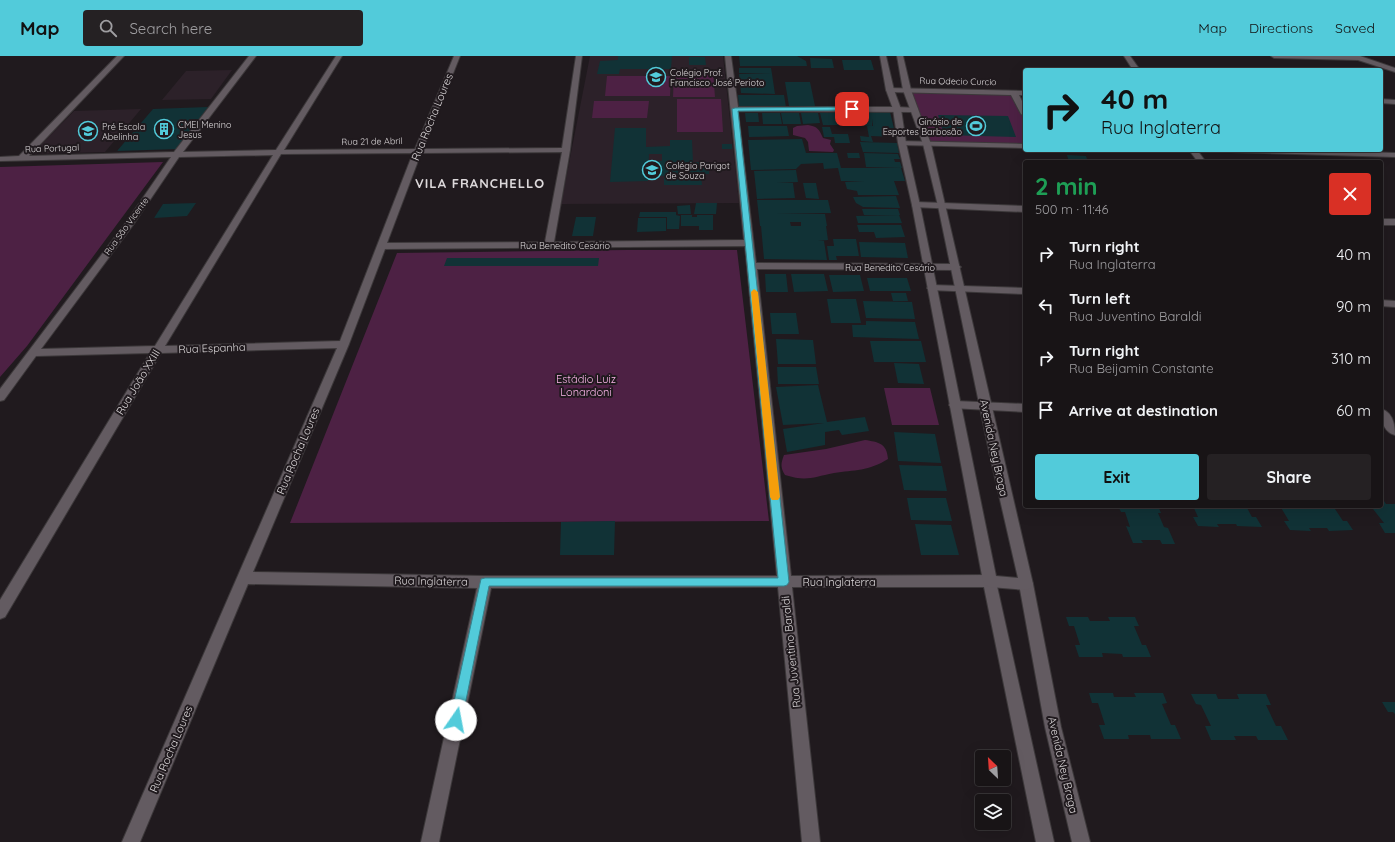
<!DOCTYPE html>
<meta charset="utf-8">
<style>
:root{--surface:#181416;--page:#252123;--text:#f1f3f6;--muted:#9f9ea1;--line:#363335;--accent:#52cbda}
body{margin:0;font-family:Quicksand,sans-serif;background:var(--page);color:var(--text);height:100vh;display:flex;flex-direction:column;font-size:15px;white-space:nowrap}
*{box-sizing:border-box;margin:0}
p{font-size:13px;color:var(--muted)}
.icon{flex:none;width:22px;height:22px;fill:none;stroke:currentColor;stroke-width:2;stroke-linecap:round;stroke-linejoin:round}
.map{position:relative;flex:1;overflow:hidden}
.drawer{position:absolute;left:1023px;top:104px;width:360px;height:348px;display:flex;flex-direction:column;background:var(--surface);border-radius:4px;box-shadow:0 4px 16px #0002,0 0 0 1px var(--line)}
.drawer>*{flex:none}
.guide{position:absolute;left:1023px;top:12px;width:360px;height:84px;border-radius:4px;box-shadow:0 4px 16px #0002,0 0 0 1px var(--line);background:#52cbda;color:#111;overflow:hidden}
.needle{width:26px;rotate:335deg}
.buttons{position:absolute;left:975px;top:694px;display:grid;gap:8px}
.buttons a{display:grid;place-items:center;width:36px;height:36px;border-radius:4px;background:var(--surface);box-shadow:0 4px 16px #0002,0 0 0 1px var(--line);font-size:20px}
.pin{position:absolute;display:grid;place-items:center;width:34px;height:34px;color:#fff;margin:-17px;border-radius:8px;box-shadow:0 2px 6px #0006}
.me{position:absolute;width:44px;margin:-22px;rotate:12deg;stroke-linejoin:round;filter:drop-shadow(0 0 3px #0008)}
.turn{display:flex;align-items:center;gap:14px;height:84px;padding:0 12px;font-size:18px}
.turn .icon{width:52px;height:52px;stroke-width:2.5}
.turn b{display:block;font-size:28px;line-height:34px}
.round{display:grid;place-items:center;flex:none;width:42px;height:42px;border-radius:4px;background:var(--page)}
.head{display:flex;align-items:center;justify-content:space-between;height:68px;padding:0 12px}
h1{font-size:24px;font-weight:700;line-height:30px;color:#1e9e55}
.cta{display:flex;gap:8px;margin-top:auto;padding:8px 12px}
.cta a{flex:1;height:46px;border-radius:4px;background:var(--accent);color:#111;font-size:16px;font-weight:700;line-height:46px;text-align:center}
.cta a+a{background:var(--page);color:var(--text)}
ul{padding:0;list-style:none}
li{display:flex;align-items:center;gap:12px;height:52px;padding:0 12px}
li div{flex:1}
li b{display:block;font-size:15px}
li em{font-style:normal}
header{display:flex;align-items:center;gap:24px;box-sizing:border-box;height:56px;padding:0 20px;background:var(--accent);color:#111}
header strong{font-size:19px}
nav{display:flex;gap:22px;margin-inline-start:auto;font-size:14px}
.search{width:280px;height:36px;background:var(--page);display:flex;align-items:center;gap:10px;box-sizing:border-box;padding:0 14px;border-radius:4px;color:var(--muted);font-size:15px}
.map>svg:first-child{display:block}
.built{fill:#2c2129}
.green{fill:#4d2144}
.building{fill:#113236}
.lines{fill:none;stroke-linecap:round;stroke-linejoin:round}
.minor-casing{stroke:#3c383a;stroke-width:2}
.tertiary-casing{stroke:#3c383a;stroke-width:2}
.minor{fill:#635b61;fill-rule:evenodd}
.tertiary{fill:#635b61;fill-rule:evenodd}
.route{fill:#52cbda;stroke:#35848e}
.slow{fill:#f59e0b}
.labels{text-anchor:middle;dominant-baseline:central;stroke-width:4;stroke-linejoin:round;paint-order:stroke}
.far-poi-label{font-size:9px;fill:#dcd8da;stroke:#201a1e;text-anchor:start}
.far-street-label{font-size:9px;fill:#dcd8da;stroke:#201a1e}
.street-label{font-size:11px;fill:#dcd8da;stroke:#201a1e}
.park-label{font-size:11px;fill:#f9b4e8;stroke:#201a1e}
.far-district-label{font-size:13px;font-weight:bold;letter-spacing:1px;fill:#dcd8da;stroke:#201a1e}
</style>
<header>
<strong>Map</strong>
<div class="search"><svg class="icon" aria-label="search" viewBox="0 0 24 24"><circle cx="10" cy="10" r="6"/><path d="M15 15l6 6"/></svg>Search here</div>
<nav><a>Map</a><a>Directions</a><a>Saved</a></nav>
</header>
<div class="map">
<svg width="1395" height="786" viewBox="0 0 1395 786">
<rect width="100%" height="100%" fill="#201a1e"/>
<!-- built -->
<path class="built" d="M 590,0 L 723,0 L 739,147 L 561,148 Z
M 232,14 L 211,43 L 162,44 L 186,15 Z
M 141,53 L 105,96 L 32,98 L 74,55 Z"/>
<!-- green -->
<path class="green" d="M 713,16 L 715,41 L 673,41 L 674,17 Z
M 607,20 L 671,20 L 670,40 L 605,40 Z
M 911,36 L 1012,37 L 1025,63 L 1025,89 L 928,87 Z
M 677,43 L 721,43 L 723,76 L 677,76 Z
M 594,45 L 649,45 L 647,62 L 592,62 Z
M 808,69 C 818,71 819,73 823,82 L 831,84 L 830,88 L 834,94 L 833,96 L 809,95 L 808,86 L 805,82 L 793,79 L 793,72 L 797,70 Z
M 163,106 L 27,290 L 0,321 L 0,111 Z
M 626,194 L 737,194 L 769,465 L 290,467 L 397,197 Z
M 884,332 L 930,332 L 939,369 L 892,369 Z
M 865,384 C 878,386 887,387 888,403 C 869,415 854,414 834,417 C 813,421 807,426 785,419 C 780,411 781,407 784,399 L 826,393 Z"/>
<!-- building -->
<path class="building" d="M 618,0 L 672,0 L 671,13 L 620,13 L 619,18 L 597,18 L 600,5 L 618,4 Z
M 739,0 L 797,0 L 806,5 L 807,10 L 740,10 Z
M 689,1 L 705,1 L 706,9 L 689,9 Z
M 810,2 L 832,3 L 834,12 L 811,12 Z
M 842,4 L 871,4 L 874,14 L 844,14 Z
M 739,12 L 771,12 L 772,18 L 739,17 Z
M 739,18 L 772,18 L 775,38 L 741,37 Z
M 785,26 L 810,26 L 815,50 L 789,50 Z
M 738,39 L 784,39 L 786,51 L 739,51 Z
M 208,51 L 178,93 L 117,95 L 153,53 Z
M 853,56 L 890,56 L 896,81 L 871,80 L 873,86 L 861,85 L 860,80 L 869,81 L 867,70 L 873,70 L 872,63 L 872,70 L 856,69 Z
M 745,57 L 758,57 L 759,66 L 746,66 Z
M 762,57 L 780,57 L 782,68 L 763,68 Z
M 781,57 L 799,57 L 801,68 L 783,68 Z
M 801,57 L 818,57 L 820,67 L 803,68 Z
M 820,57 L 851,57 L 854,69 L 823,69 Z
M 938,59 L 1008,60 L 1016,81 L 944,79 Z
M 748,70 L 787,70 L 789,80 L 749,81 Z
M 822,71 L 830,71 L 832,78 L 848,78 L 850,87 L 835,87 L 834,81 L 824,81 Z
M 615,72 L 646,72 L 646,91 L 670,90 L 670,84 L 692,84 L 693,106 L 709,106 L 709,118 L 701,118 L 702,129 L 664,129 L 664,120 L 655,120 L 656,105 L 662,105 L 662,98 L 649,98 L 648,125 L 610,126 Z
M 802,83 L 806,97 L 837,97 L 841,112 L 901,112 L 905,125 L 894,125 L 899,139 L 858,139 L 857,135 L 847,133 L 845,126 L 864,125 L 841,125 L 838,112 L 824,113 L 823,107 L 801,108 L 796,113 L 751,114 L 748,84 Z
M 860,86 L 897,87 L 899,97 L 863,96 Z
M 722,88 L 732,88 L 732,93 L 722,93 Z
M 847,97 L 859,97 L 860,102 L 848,102 Z
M 864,97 L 898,98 L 900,103 L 894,103 L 895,106 L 900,106 L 902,112 L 866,111 Z
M 1067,99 L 1086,100 L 1088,106 L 1069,106 Z
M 796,114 L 798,126 L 777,127 L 793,127 L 795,142 L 757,143 L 754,115 Z
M 803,127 L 816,127 L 819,143 L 806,142 Z
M 896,140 L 900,152 L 863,151 L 856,147 L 853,141 Z
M 757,144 L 828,144 L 831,157 L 777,157 L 825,158 L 827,170 L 801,170 L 801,166 L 790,166 L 791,170 L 826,170 L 828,184 L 818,185 L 824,185 L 827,204 L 764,203 L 761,170 L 775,170 L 760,170 Z
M 196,147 L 187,160 L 154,162 L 163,148 Z
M 696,147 L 717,147 L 716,158 L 694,158 Z
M 690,149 L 691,158 L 678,158 L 677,150 Z
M 862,153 L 898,153 L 900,159 L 864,159 Z
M 640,156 L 676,156 L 676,159 L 680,160 L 679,173 L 667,173 L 667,161 L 639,161 Z
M 681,159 L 692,159 L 692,161 L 697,161 L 697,159 L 713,159 L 713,174 L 699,174 L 699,170 L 681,170 Z
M 899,159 L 902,167 L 858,167 L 856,160 Z
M 576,161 L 596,161 L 593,180 L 572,180 Z
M 638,162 L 666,162 L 666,175 L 637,176 Z
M 857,169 L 901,169 L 905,181 L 876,182 L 874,176 L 859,176 Z
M 833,183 L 856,183 L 859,200 L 836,200 L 837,204 L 829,204 L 827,190 L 834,190 Z
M 859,186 L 905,187 L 908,202 L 861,201 Z
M 447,202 L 599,202 L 598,210 L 444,210 Z
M 765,218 L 786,218 L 788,236 L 766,236 Z
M 791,218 L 824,218 L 828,235 L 794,236 Z
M 829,219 L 860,219 L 864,235 L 833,236 Z
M 867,222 L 907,222 L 911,235 L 870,235 Z
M 891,237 L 906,237 L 908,245 L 893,245 Z
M 827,243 L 856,243 L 861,267 L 831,267 Z
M 863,245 L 912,246 L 915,263 L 866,262 Z
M 770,257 L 796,257 L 799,278 L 772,278 Z
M 866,265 L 915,266 L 919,283 L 853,281 L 852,269 L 866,269 Z
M 776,283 L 813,284 L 816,308 L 778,308 Z
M 870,285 L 921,285 L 926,306 L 874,306 Z
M 894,307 L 919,308 L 924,328 L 898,327 Z
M 777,311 L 816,311 L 819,328 L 778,328 Z
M 818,329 L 827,366 L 865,361 L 869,375 L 842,379 L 839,374 L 825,376 L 825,389 L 787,396 L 783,373 L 824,367 L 783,369 L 776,331 Z
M 894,376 L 935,378 L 941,407 L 898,405 Z
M 899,409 L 942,410 L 947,435 L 904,434 Z
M 907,442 L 946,442 L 952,465 L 911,464 Z
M 1381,445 L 1384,445 L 1386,448 L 1395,448 L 1395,477 L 1385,477 L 1379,467 L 1384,467 L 1373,453 L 1368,453 L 1367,450 L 1381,450 Z
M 1118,450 L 1158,450 L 1161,457 L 1158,457 L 1164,471 L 1168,472 L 1175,488 L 1162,488 L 1160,484 L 1141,484 L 1143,487 L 1133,487 L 1126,470 L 1130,471 L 1125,456 L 1121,456 Z
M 1193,450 L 1246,450 L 1252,461 L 1256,461 L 1262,471 L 1237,470 L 1236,468 L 1217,468 L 1219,471 L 1198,470 L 1193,461 L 1198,461 Z
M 1280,450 L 1333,450 L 1343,465 L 1347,465 L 1353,474 L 1329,475 L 1327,472 L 1309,472 L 1311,475 L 1290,474 L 1284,465 L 1289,465 Z
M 615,465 L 614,499 L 560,499 L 561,466 Z
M 915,468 L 951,469 L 959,499 L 921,499 Z
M 1066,561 L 1088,561 L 1090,565 L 1110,565 L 1108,561 L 1135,561 L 1139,570 L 1134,570 L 1142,589 L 1146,589 L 1151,601 L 1123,601 L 1122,598 L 1102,597 L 1103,601 L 1079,601 L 1075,589 L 1080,589 L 1074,570 L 1069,570 Z
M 1089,637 L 1113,637 L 1114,641 L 1136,641 L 1134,637 L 1163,637 L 1167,647 L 1162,648 L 1171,669 L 1175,669 L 1181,683 L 1151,683 L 1150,679 L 1128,679 L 1129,683 L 1104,683 L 1099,669 L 1105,669 L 1098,647 L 1092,647 Z
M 1191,638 L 1216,638 L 1218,643 L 1239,643 L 1237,638 L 1266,638 L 1271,649 L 1266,649 L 1276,670 L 1281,670 L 1288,684 L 1258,684 L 1256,680 L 1234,680 L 1236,684 L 1211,684 L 1205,670 L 1211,670 L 1201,649 L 1196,648 Z
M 1382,646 L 1395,646 L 1395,658 L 1393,656 L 1388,656 Z"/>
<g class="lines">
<!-- minor casing -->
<g class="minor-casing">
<path id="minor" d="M 117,0 L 124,0 L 29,100 L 174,96 L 249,0 L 256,0 L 183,96 L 276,94 L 336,0 L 342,0 L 284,94 L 415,93 L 454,0 L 460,0 L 423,93 L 562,92 L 576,0 L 582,0 L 570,94 L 554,186 L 744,184 L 725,0 L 731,0 L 738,51 L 897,51 L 917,52 L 918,54 L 914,56 L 738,55 L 756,207 L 956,208 L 961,211 L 956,214 L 757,213 L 791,520 L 990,519 L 995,521 L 1054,786 L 1036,786 L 984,531 L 792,531 L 820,786 L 802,786 L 778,531 L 491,532 L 439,786 L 421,786 L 477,532 L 248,528 L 140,786 L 122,786 L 337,292 L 161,297 L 5,561 L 0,563 L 0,544 L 150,297 L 36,300 L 4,344 L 0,345 L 0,333 L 127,165 L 171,101 L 0,105 L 0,101 L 19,100 ZM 562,96 L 545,186 L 387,187 L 421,97 ZM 413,97 L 340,285 L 165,290 L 281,98 ZM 273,99 L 155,290 L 41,293 L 133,169 L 179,101 ZM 745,190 L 777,520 L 485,520 L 253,516 L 349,288 L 385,193 Z
M 1124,0 L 1130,0 L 1140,14 L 1133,14 Z
M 1271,0 L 1360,0 L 1395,12 L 1395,16 L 1358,4 L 1274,2 Z
M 887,32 L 1025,35 L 1025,39 L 1019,39 L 1025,51 L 1025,60 L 1021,58 L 1011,39 L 890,36 L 886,34 Z
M 1381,43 L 1395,44 L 1395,48 L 1381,47 Z
M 899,85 L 1025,88 L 1025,92 L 902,89 L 899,89 Z
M 1189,94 L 1197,94 L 1206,106 L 1198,106 Z
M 1226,94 L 1310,94 L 1395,97 L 1395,101 L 1230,96 Z
M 916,146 L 1025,150 L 1025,156 L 913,151 L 912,149 Z
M 1381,163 L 1395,163 L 1395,169 L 1381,169 Z
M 932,229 L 1025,232 L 1025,238 L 929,234 L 927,232 Z
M 1381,244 L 1395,245 L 1395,251 L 1381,250 Z
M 955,345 L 1025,348 L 1025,356 L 951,352 L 949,349 L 951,346 Z
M 1381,353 C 1393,356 1395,369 1395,379 C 1383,376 1381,363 1381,353 Z
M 1026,522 L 1031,524 L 1033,528 L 1061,671 L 1090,786 L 1072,786 L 1045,671 L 1019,528 L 1021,524 Z"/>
</g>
<!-- tertiary casing -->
<g class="tertiary-casing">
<path id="tertiary" d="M 880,0 L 886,0 L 894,34 L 901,53 L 906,87 L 920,149 L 996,520 L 1018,522 L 990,400 L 938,150 L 923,88 L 903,34 L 897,0 L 903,0 L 911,34 L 931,88 L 1033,528 L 1031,532 L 1026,534 L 990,531 L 985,529 L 983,525 L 912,149 L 898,87 L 893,53 L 886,34 Z"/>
</g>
<!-- minor -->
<use href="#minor" class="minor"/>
<!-- tertiary -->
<use href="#tertiary" class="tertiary"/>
</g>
<!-- route -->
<path class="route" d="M 852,51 L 855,52 L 855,54 L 738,55 L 789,526 L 787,529 L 784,530 L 489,530 L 462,664 L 460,668 L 456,669 L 452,668 L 450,664 L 481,523 L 485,522 L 778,522 L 732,53 L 735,52 Z"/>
<!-- slow -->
<path class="slow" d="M 754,233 L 758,236 L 780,441 L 778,444 L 772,444 L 770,441 L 751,236 Z"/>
<!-- icons -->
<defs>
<g id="school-ring" transform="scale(1)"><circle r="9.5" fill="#201a1e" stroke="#52cbda" stroke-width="1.5"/><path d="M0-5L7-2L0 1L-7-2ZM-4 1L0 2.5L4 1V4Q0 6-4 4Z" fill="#52cbda"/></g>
<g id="stadium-ring" transform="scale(1)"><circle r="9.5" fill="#201a1e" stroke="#52cbda" stroke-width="1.5"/><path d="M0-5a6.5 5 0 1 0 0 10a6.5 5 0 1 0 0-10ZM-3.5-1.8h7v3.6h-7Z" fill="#52cbda"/></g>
<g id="building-ring" transform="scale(1)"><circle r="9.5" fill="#201a1e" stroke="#52cbda" stroke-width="1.5"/><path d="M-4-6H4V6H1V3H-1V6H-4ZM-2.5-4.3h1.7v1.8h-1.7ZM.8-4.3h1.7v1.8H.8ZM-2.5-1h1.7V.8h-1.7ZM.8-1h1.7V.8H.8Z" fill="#52cbda"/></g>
</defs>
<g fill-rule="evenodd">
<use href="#school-ring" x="656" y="21"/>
<use href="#stadium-ring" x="976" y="70"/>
<use href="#building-ring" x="164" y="73"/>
<use href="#school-ring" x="88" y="75"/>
<use href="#school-ring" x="652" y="114"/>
</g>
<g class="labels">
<!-- far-poi labels -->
<g class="far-poi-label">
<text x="670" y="16">Colégio Prof.<tspan x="670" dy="10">Francisco José Perioto</tspan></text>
<text x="962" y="65" text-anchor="end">Ginásio de<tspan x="962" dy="10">Esportes Barbosão</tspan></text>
<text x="178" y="68">CMEI Menino<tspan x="178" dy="10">Jesus</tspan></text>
<text x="102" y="70">Pré Escola<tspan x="102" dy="10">Abelinha</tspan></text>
<text x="666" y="109">Colégio Parigot<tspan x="666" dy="10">de Souza</tspan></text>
</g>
<!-- far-street labels -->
<g class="far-street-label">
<text transform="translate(958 25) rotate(1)">Rua Odecio Curcio</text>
<text transform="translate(372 85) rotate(-1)">Rua 21 de Abril</text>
<text transform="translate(52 92) rotate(-2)">Rua Portugal</text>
<text transform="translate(126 170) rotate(-54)">Rua São Vicente</text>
<text x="565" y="189">Rua Benedito Cesário</text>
<text x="890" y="211">Rua Benedito Cesário</text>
</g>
<!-- street labels -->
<g class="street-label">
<text transform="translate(432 61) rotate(-68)">Rua Rocha Loures</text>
<text transform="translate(212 292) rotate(-2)">Rua Espanha</text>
<text transform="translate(138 326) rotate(-59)">Rua João XXIII</text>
<text transform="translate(994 392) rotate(78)">Avenida Ney Braga</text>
<text transform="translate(298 395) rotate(-67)">Rua Rocha Loures</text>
<text transform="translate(431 525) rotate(1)">Rua Inglaterra</text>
<text x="839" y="526">Rua Inglaterra</text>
<text transform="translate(791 596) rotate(-96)">Rua Juventino Baraldi</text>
<text transform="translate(171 693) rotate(-67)">Rua Rocha Loures</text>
<text transform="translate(1063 709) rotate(77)">Avenida Ney Braga</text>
</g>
<!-- park labels -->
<g class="park-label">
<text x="586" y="323">Estádio Luiz<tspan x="586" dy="13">Lonardoni</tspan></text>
</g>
<!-- far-district labels -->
<g class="far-district-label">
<text x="480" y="127">VILA FRANCHELLO</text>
</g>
</g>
</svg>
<div class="buttons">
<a><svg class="needle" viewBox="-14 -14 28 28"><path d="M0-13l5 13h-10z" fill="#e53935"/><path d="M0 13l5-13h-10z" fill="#9f9ea1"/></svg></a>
<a><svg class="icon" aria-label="layers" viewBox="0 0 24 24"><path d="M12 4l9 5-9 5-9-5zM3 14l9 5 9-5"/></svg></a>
</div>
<div class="pin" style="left:852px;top:53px;background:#d93025"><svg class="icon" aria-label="arrive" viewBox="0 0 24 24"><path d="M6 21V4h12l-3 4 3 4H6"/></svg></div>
<svg class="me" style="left:456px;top:664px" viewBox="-20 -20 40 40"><circle r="19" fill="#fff"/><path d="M0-13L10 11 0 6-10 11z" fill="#52cbda"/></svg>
<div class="guide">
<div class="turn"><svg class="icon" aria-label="right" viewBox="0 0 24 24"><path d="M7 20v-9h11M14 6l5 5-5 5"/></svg><div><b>40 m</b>Rua Inglaterra</div></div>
</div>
<section class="drawer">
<div class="head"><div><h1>2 min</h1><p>500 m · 11:46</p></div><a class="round" style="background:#d93025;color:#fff"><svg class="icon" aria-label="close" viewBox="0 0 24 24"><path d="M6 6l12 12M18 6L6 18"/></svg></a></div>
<ul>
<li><svg class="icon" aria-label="right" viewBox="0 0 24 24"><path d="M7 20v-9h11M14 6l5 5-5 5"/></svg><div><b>Turn right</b><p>Rua Inglaterra</p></div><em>40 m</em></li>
<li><svg class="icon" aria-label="left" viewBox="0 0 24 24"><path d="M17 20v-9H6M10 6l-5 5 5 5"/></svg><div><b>Turn left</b><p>Rua Juventino Baraldi</p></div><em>90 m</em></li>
<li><svg class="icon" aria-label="right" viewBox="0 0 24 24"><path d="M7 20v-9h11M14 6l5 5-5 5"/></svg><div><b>Turn right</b><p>Rua Beijamin Constante</p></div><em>310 m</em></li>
<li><svg class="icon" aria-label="arrive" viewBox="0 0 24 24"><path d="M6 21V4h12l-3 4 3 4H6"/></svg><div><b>Arrive at destination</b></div><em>60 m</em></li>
</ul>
<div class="cta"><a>Exit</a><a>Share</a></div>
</section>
</div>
